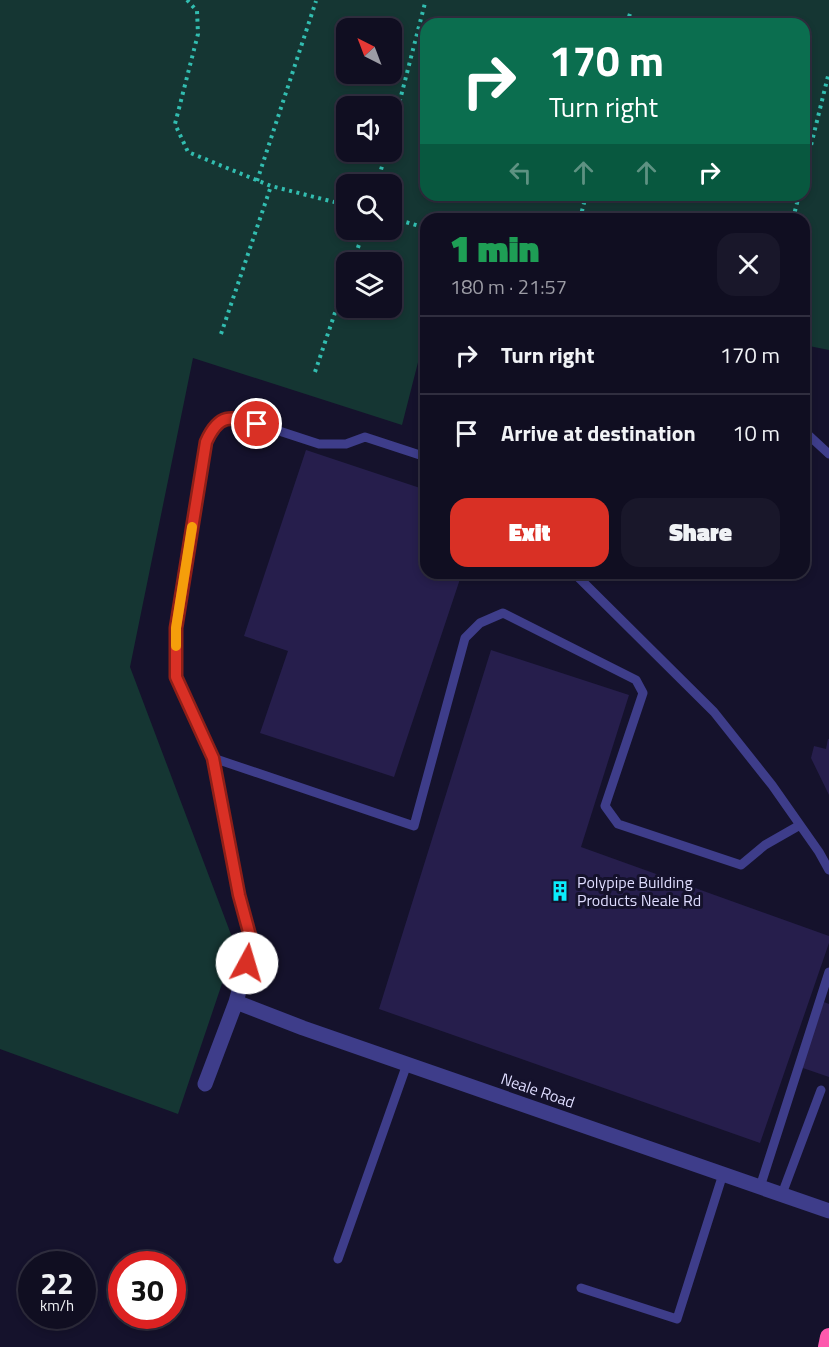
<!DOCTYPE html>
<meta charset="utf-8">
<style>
:root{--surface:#100e21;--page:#19172a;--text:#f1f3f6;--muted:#9c9ca5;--line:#302e3f;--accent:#d93025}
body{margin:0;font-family:"Titillium Web",sans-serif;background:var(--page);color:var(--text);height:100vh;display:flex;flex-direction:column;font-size:22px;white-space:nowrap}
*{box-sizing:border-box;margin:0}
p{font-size:20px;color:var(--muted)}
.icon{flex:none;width:33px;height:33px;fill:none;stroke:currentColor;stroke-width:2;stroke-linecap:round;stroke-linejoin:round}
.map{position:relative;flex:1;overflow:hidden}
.panel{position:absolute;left:420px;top:213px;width:390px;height:366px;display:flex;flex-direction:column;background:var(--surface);border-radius:18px;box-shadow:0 3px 9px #0003,0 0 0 2px var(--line)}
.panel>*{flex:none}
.hud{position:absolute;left:420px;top:18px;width:390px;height:183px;border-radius:18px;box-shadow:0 3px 9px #0003,0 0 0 2px var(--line);background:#0b6e4f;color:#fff;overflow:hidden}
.needle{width:39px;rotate:318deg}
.fabs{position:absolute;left:336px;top:18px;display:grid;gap:12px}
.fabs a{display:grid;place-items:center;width:66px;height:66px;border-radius:12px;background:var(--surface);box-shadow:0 3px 9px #0003,0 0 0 2px var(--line);font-size:30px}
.speed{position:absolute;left:18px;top:1251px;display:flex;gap:12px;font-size:30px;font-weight:700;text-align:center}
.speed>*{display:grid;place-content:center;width:78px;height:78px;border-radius:50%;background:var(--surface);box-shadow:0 3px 9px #0003,0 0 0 2px var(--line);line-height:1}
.speed small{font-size:15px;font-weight:400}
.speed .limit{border:9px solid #d22;background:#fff;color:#111}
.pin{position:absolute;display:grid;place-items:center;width:51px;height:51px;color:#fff;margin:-26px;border:3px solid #fff;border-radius:50%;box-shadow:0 2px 6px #0007}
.me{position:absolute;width:66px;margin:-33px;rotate:6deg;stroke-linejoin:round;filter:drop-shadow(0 0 4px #0008)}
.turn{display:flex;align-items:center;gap:21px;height:126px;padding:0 30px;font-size:27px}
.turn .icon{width:78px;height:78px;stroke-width:2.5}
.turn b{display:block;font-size:42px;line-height:51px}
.lanes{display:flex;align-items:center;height:57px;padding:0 30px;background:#0003;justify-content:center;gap:30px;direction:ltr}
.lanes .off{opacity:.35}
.round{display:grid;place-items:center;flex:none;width:63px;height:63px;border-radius:18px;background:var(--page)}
.overview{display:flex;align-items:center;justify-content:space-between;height:102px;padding:0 30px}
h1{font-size:36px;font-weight:800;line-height:45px;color:#1e9e55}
.button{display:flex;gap:12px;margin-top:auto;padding:12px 30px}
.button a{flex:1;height:69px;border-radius:18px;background:var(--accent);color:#fff;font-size:24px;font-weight:800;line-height:69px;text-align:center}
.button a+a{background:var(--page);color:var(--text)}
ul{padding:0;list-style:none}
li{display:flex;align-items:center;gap:18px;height:78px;padding:0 30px;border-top:2px solid var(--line)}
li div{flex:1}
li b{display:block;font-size:22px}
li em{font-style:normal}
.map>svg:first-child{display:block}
.green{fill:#153633;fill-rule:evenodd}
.building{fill:#261e4c}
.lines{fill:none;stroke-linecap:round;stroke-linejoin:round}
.path{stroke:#32bdb0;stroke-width:4;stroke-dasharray:3 4.5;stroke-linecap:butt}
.lane{stroke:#3e3d8a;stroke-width:9}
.street{stroke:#3e3d8a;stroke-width:15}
.highway{stroke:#fd59ad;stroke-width:18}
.route-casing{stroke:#8d1f18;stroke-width:15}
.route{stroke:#d93025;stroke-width:10}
.slow{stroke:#f59e0b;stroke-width:10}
.labels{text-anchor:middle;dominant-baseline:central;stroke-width:6;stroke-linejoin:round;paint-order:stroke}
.poi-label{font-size:16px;fill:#dfddff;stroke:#15122c;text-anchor:start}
.street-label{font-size:16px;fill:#dfddff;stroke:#15122c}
</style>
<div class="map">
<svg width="829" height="1347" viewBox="0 0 829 1347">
<rect width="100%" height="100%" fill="#15122c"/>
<!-- green -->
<path class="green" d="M 0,0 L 829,0 L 829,350 L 804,345 L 804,219 L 426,219 L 426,331 L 402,425 L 193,358 L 130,667 L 235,945 L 178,1114 L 0,1049 ZM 426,24 L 804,24 L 804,195 L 426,195 ZM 346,28 L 392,28 L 392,74 L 346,74 ZM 346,106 L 392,106 L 392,152 L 346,152 ZM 346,184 L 392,184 L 392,230 L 346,230 ZM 346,262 L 392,262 L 392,308 L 346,308 Z"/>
<!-- building -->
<path class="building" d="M 306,450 L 426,490 L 426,573 L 462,573 L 394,777 L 260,733 L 288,651 L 244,636 Z
M 491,650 L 629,695 L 581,847 L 829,936 L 829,943 L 760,1143 L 379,1009 Z
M 828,739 L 829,739 L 829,795 L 811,758 L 814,746 L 826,749 Z
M 824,1002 L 829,1004 L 829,1077 L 800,1067 Z"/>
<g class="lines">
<!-- path -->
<path class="path" d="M 187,0 L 197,11 L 198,34 L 175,124 L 188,152 L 271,186 L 346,205
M 627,24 L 631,10
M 392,131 L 425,3
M 804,174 L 829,72
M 257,181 L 316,1
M 377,184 L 386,152
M 392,218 L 426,228
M 580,219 L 586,195
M 793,219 L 799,195
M 353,262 L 364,230
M 221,334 L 271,186
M 315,372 L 346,280"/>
<!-- lane -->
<path class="lane" d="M 804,431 L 829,454
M 574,573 L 714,712 L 772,785 L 819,852 L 829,870
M 213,758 L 414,826 L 465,638 L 480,623 L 503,613 L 636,680 L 643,693 L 605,806 L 618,824 L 741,865 L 765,845 L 800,825
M 252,943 L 239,895 L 213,758 L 176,677 L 176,628 L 206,442 C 214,424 216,421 236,417 L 319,444 L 346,444 L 365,437 L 426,457
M 760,1187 L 829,972
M 782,1194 L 821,1090
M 338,1259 L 407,1064
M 581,1288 L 677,1319 L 723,1174"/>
<!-- street -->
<path class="street" d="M 252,943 L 236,1002 L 303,1028 L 829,1211
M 205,1084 L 236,1002"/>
<!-- highway -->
<path class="highway" d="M 827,1347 L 829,1337"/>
</g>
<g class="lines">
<!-- route casing -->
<g class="route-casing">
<path id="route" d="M 247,963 L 252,943 L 239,895 L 213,758 L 176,677 L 176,628 L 206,442 C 219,413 230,416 257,424"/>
</g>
<!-- route -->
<use href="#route" class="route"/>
<!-- slow -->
<path class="slow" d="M 176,646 L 176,628 L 192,527"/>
</g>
<!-- icons -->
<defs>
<g id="building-bare" transform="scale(1.62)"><path d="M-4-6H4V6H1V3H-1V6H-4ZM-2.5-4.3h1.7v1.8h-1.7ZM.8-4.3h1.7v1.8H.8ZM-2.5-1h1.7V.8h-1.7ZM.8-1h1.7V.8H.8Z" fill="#0becfc" stroke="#15122c" stroke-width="2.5" paint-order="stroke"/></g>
</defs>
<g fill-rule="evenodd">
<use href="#building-bare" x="560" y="891"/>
</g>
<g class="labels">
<!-- poi labels -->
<g class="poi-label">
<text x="577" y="882">Polypipe Building<tspan x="577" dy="18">Products Neale Rd</tspan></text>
</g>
<!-- street labels -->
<g class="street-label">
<text transform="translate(538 1090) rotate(19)">Neale Road</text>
</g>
</g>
</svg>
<div class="fabs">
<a><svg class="needle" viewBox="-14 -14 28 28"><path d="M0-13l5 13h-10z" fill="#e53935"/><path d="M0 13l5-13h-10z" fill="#9c9ca5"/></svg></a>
<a><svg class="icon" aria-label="sound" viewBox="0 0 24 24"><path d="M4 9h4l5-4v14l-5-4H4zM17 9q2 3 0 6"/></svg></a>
<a><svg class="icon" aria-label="search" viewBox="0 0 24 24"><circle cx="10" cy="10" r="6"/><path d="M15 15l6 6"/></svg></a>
<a><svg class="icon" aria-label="layers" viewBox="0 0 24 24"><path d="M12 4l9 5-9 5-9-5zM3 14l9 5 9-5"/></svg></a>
</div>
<div class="speed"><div>22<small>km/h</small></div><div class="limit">30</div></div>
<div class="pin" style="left:257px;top:424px;background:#d93025"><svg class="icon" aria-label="arrive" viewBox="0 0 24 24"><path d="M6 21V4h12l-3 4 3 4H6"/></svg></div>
<svg class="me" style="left:247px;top:963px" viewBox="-20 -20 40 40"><circle r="19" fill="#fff"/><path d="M0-13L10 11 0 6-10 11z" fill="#d93025"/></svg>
<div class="hud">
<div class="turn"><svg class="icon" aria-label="right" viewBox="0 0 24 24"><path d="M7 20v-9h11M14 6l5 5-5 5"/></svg><div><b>170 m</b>Turn right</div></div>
<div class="lanes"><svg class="icon off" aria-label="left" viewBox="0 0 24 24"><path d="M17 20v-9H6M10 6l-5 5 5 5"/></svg><svg class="icon off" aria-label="ahead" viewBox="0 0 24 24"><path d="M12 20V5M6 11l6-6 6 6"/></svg><svg class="icon off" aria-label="ahead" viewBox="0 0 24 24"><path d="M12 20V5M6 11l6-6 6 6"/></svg><svg class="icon" aria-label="right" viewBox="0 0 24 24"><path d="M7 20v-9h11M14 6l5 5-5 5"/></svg></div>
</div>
<section class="panel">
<div class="overview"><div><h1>1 min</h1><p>180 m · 21:57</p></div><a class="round"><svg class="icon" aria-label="close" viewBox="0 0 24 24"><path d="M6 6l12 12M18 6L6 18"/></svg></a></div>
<ul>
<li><svg class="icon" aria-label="right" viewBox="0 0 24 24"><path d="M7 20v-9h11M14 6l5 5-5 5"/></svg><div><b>Turn right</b></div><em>170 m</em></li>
<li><svg class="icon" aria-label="arrive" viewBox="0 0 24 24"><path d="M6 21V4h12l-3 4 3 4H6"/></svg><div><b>Arrive at destination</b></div><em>10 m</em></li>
</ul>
<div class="button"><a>Exit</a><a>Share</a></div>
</section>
</div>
